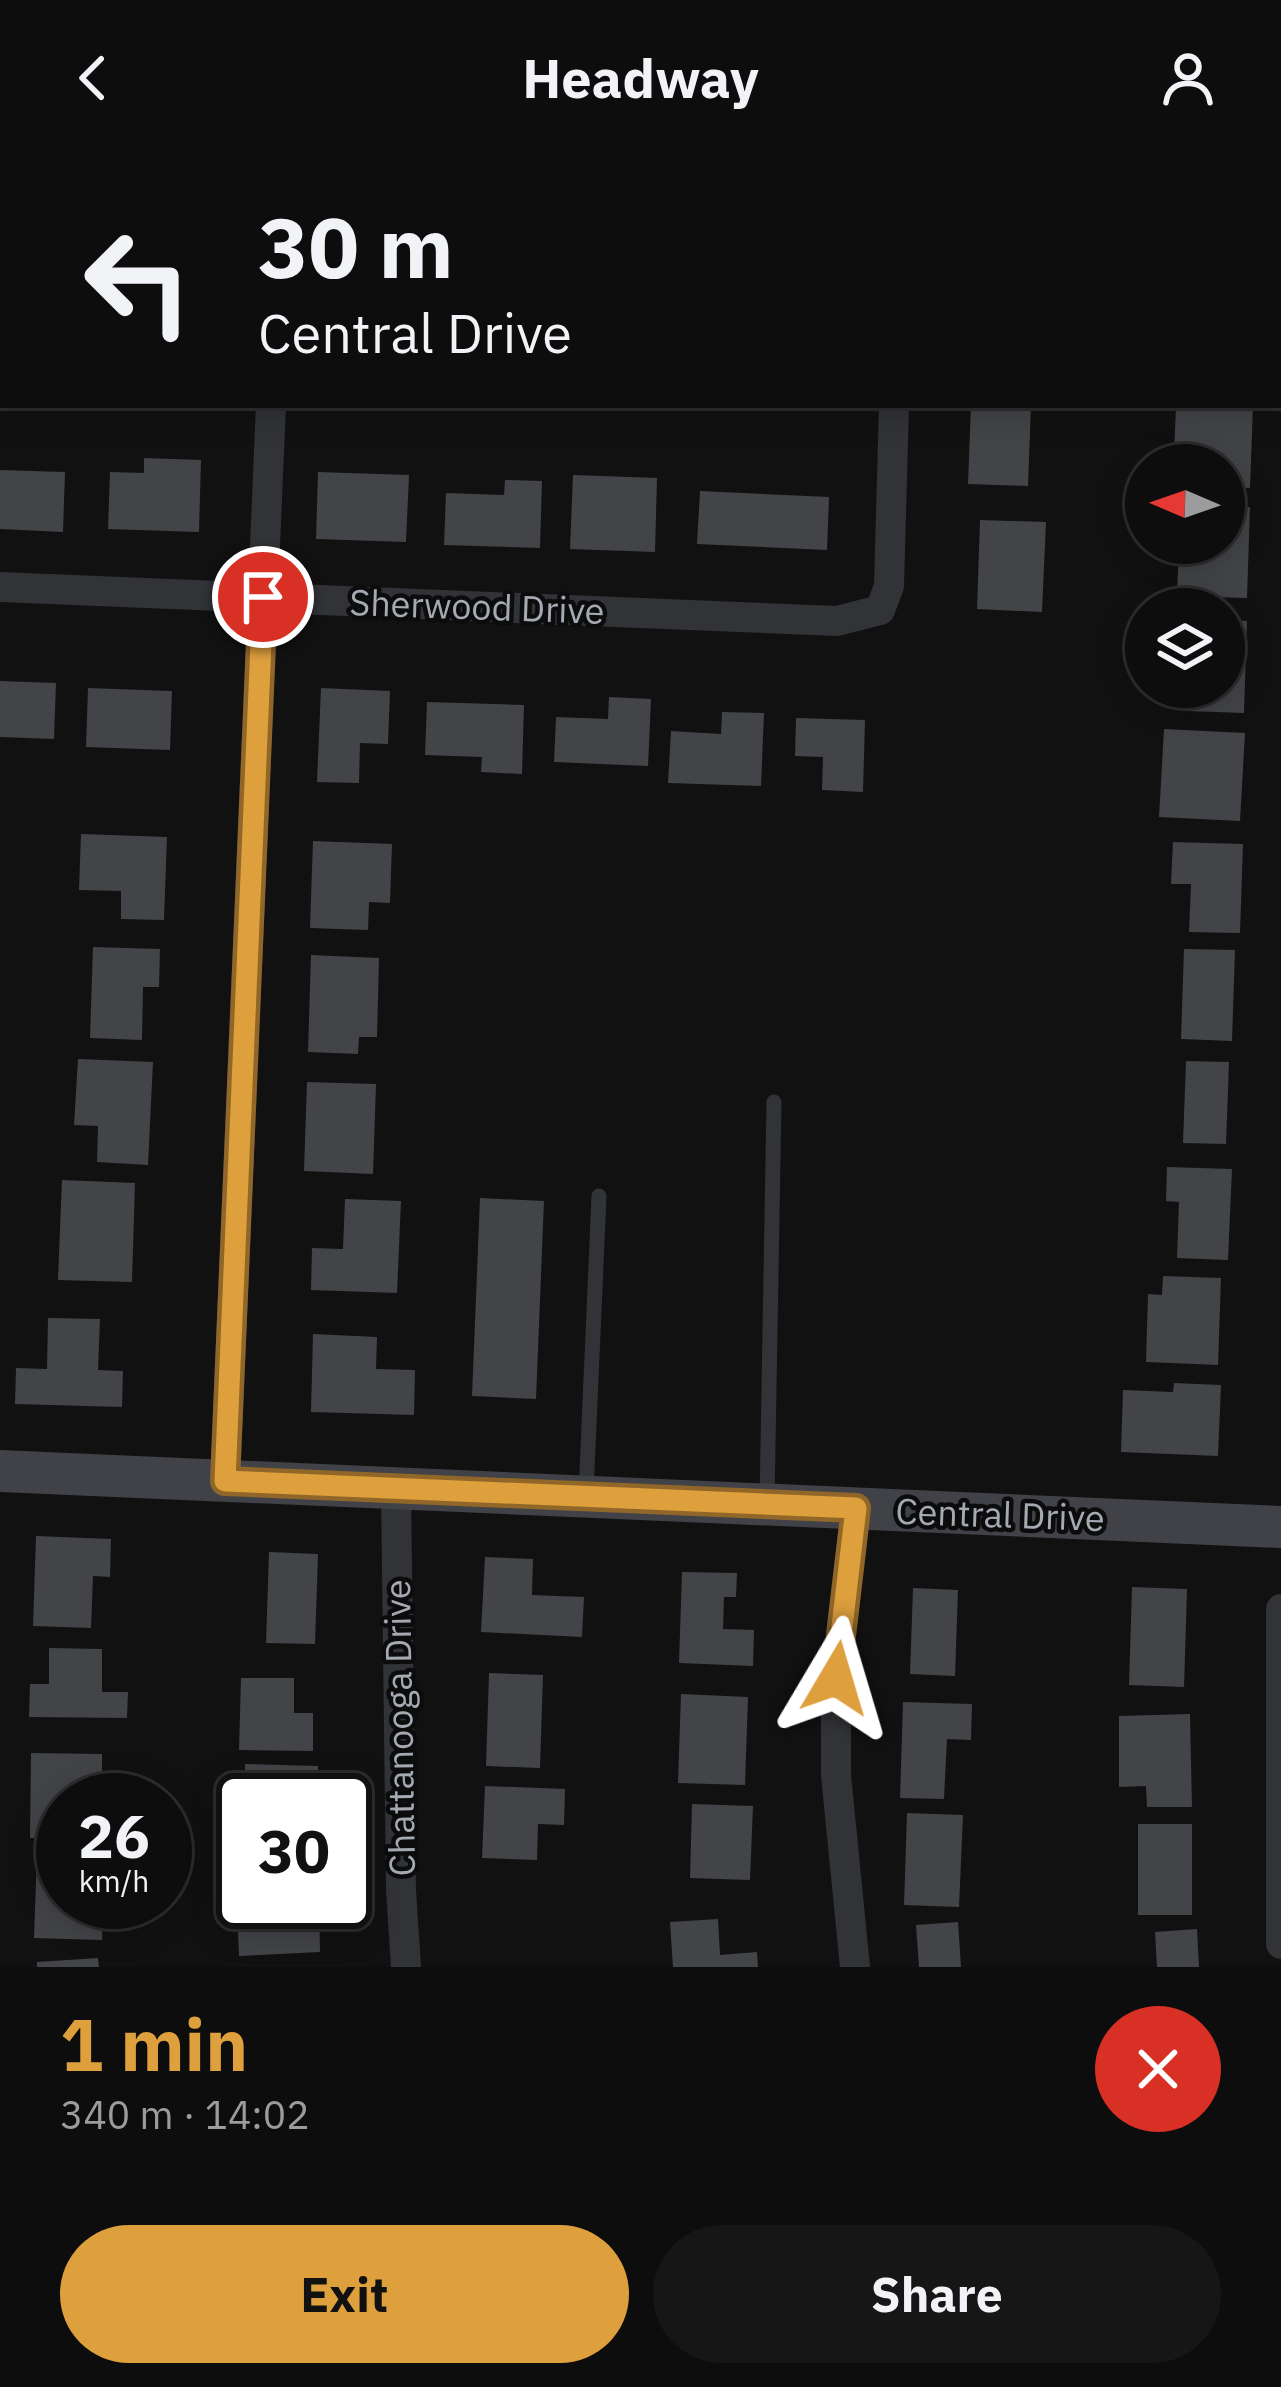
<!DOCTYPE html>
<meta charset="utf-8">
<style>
:root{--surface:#0d0d0e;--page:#161617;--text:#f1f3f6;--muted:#9a9c9e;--line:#2d2d2e;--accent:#de9f3d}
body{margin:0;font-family:"IBM Plex Sans",sans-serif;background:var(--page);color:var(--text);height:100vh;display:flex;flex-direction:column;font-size:45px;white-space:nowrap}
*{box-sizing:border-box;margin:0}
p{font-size:39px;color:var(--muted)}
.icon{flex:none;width:66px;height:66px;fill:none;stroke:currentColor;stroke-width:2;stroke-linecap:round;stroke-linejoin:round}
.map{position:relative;height:1811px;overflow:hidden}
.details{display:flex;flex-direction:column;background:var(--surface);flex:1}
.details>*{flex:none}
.top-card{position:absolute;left:0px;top:0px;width:1281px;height:252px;box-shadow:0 6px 30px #0003,0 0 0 3px var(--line);background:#0d0d0e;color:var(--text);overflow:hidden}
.needle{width:78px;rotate:272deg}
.fabs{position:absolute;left:1125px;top:288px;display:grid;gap:24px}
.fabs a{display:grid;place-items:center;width:120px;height:120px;border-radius:50%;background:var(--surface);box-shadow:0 6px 30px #0003,0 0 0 3px var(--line);font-size:60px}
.speed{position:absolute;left:36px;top:1617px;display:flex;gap:24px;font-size:60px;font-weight:700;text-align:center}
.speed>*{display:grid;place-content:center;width:156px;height:156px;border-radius:50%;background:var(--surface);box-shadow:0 6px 30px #0003,0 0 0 3px var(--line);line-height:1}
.speed small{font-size:30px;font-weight:400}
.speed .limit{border:6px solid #111;border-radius:18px;background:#fff;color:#111}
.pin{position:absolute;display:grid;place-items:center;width:102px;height:102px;color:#fff;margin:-51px;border:6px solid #fff;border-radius:50%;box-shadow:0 3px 12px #0007}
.me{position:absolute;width:132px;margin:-66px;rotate:7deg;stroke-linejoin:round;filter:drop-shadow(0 0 9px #0008)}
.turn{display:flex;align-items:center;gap:42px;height:252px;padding:0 60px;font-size:54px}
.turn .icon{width:156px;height:156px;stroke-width:2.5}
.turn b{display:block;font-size:84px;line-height:102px}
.round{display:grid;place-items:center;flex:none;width:126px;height:126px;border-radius:63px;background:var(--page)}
.summary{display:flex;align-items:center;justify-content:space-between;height:204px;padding:0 60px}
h1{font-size:72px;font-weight:700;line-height:90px;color:var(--accent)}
.action{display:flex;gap:24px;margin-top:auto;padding:24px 60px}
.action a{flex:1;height:138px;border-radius:72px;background:var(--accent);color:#111;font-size:48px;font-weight:700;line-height:138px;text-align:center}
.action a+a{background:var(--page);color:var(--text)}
header{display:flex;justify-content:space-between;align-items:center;height:156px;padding:0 60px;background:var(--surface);font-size:54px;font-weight:700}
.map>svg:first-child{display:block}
.building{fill:#434448}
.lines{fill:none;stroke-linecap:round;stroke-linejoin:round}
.service{stroke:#323337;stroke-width:15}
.minor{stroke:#323337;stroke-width:30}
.secondary{stroke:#414247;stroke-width:42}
.route-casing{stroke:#906728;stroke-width:30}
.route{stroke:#de9f3d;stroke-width:21}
.labels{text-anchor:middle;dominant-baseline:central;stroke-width:9;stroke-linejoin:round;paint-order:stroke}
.street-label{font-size:36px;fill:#a4a9b2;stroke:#0c0c0d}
</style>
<header><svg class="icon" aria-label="back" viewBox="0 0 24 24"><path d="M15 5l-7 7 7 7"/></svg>Headway<svg class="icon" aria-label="person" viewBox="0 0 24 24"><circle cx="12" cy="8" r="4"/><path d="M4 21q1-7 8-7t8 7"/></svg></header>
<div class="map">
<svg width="1281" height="1811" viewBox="0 0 1281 1811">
<rect width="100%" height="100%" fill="#111112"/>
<!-- building -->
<path class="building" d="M 971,249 L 1031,249 L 1028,330 L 968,328 Z
M 1176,249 L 1253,249 L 1250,332 L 1224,331 L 1224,309 L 1197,309 L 1197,301 L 1174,300 Z
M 144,302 L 201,304 L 199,376 L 108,373 L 110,316 L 144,317 Z
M 0,314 L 65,316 L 63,376 L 0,373 Z
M 318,316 L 409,319 L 406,386 L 316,383 Z
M 573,319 L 657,322 L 655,396 L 570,393 Z
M 505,324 L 542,325 L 540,392 L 444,389 L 446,337 L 504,339 Z
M 700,335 L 829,341 L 827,394 L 697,388 Z
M 1224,350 L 1250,351 L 1247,442 L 1177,440 L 1179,387 L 1224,387 Z
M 980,364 L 1046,366 L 1042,456 L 977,453 Z
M 1224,464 L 1247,465 L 1244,557 L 1187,555 L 1188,531 L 1224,531 Z
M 0,525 L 56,527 L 54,583 L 0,581 Z
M 88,532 L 172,535 L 170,594 L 86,591 Z
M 321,532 L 390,535 L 388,588 L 360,587 L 359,627 L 317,626 Z
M 609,541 L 651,543 L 648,610 L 554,606 L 556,561 L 608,563 Z
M 427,546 L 524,549 L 522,618 L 481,616 L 482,601 L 425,599 Z
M 722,556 L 764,557 L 761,630 L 668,627 L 671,575 L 721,578 Z
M 796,562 L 865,564 L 863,636 L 822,634 L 823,601 L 795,600 Z
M 1164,573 L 1245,577 L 1240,665 L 1159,661 Z
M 81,678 L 167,681 L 164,764 L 121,763 L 121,735 L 79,734 Z
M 313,685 L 392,688 L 390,747 L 369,746 L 368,774 L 310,772 Z
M 1173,686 L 1243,688 L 1240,777 L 1189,776 L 1191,728 L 1171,728 Z
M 93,791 L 160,793 L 159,831 L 143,831 L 142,884 L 90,882 Z
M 1184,793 L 1235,794 L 1232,885 L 1181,883 Z
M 311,799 L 379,802 L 377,881 L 359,881 L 358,898 L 308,896 Z
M 78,903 L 153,906 L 148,1009 L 97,1006 L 98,970 L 74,969 Z
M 1186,905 L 1229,906 L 1226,988 L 1183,987 Z
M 307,926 L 376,928 L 373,1018 L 304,1015 Z
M 1167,1011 L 1232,1013 L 1228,1104 L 1177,1102 L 1179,1046 L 1166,1045 Z
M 62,1024 L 135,1027 L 132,1126 L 58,1124 Z
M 480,1042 L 544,1045 L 536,1243 L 472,1240 Z
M 345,1043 L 401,1045 L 397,1137 L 311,1134 L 312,1092 L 343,1093 Z
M 1163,1120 L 1221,1122 L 1218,1209 L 1146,1206 L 1148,1138 L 1162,1139 Z
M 48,1162 L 100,1163 L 98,1214 L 123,1215 L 122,1251 L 15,1248 L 16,1212 L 47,1213 Z
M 313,1178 L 377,1181 L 376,1213 L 415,1214 L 414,1259 L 311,1256 Z
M 1174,1227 L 1221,1229 L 1218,1300 L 1121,1296 L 1123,1234 L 1173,1236 Z
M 36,1380 L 111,1383 L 110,1421 L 93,1420 L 91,1472 L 33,1470 Z
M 269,1396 L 318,1398 L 315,1488 L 266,1487 Z
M 485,1401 L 533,1403 L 532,1439 L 584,1441 L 582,1481 L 481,1476 Z
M 682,1416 L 737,1417 L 736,1441 L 724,1441 L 723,1473 L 754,1474 L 753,1510 L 679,1507 Z
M 1132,1431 L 1187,1433 L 1184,1531 L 1129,1529 Z
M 913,1432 L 958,1434 L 955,1520 L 910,1518 Z
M 49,1492 L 102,1493 L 102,1536 L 128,1536 L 127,1562 L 29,1561 L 30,1528 L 49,1528 Z
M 489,1517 L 543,1519 L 540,1612 L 486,1610 Z
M 241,1522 L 294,1522 L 294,1557 L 313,1557 L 313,1595 L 239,1594 Z
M 681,1538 L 748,1541 L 745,1629 L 678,1627 Z
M 903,1546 L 972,1548 L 971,1584 L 947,1583 L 944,1643 L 900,1642 Z
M 1190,1558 L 1192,1651 L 1147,1651 L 1146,1630 L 1119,1631 L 1119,1560 Z
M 31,1597 L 102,1598 L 102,1640 L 63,1644 L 63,1682 L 30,1682 Z
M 245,1608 L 318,1610 L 317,1644 L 245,1644 Z
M 485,1630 L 565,1633 L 564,1669 L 538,1668 L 537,1704 L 482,1702 Z
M 692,1648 L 753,1650 L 750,1724 L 690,1722 Z
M 907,1657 L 963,1659 L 959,1751 L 904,1749 Z
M 1138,1668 L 1192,1668 L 1192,1759 L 1138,1759 Z
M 37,1698 L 63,1698 L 63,1746 L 103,1746 L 102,1784 L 34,1782 Z
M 254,1746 L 319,1746 L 320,1796 L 239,1800 L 237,1755 L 254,1754 Z
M 718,1763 L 720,1799 L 757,1796 L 758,1811 L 673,1811 L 670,1766 Z
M 958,1766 L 961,1811 L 919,1811 L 916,1769 Z
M 1197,1773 L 1199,1811 L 1157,1811 L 1155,1776 Z
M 98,1802 L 99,1811 L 37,1811 L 37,1806 Z"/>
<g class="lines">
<!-- service -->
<path class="service" d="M 586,1338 L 599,1040
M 767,1346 L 774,946"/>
<!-- minor -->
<path class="minor" d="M 282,3 L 282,0
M 903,3 L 903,0
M 0,9 L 3,9
M 0,431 L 837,465 L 880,454 L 889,430 L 894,249
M 225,1325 L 271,249
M 396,1332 L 401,1734 L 406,1811
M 1281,1453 L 1281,1788
M 855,1811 L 836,1619 L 836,1521 L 856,1352"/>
<!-- secondary -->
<path class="secondary" d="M 0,1315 L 1281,1371"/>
</g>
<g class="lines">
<!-- route casing -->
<g class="route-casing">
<path id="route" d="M 263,441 L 225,1325 L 856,1352 L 836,1522"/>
</g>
<!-- route -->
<use href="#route" class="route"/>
</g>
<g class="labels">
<!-- street labels -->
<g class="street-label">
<text transform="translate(477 450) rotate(2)">Sherwood Drive</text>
<text transform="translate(1000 1358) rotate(2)">Central Drive</text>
<text transform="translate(399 1572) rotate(-91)">Chattanooga Drive</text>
</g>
</g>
</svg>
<div class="fabs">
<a><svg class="needle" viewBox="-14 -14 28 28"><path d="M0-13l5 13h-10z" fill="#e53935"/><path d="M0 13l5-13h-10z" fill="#9a9c9e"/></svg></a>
<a><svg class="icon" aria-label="layers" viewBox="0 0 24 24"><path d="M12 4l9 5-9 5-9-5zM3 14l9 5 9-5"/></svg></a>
</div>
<div class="speed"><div>26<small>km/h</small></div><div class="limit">30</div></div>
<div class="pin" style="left:263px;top:441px;background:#d93025"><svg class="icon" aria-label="arrive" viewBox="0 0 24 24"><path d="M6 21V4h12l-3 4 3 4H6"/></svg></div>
<svg class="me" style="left:836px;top:1522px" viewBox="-20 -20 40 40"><path d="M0-17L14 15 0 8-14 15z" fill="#de9f3d" stroke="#fff" stroke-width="4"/></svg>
<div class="top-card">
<div class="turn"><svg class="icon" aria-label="left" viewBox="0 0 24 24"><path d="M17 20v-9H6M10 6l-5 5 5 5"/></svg><div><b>30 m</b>Central Drive</div></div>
</div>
</div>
<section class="details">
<div class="summary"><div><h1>1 min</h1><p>340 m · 14:02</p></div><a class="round" style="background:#d93025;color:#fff"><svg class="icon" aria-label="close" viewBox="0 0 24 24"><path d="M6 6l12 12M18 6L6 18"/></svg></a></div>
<div class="action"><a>Exit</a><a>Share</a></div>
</section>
